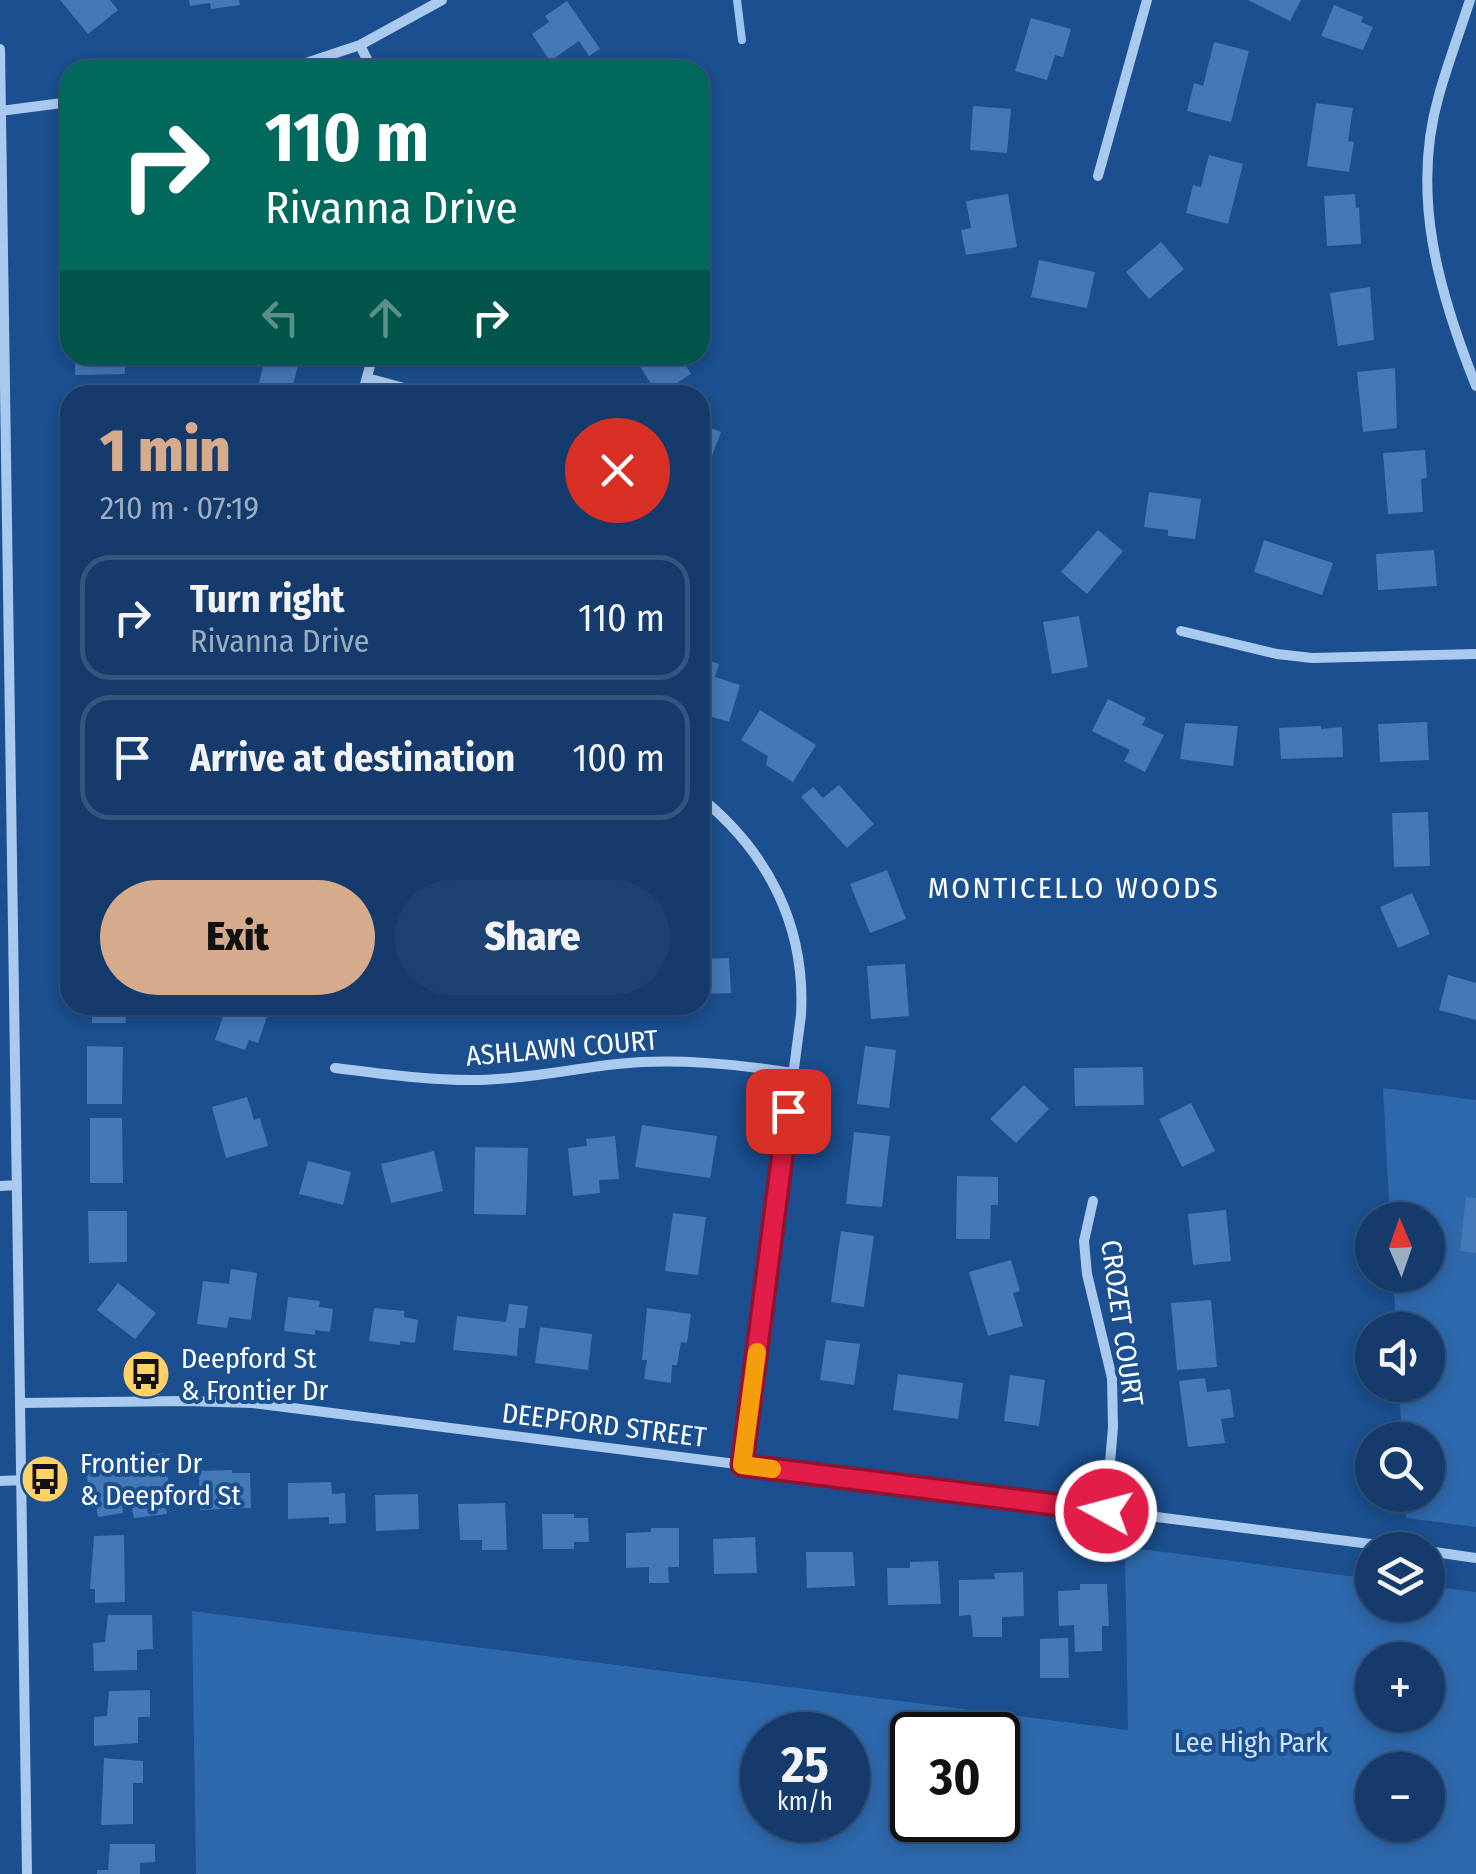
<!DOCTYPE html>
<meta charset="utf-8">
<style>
:root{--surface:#143b6b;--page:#1d4271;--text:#f1f3f6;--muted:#9dadc1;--line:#33557e;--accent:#d6ab8b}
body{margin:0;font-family:"Fira Sans Condensed",sans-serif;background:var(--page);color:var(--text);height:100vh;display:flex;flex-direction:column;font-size:38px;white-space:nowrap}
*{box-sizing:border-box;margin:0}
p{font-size:32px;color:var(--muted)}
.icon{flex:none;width:55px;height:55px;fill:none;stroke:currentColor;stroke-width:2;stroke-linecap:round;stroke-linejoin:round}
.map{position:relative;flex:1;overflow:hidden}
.sheet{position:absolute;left:60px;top:385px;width:650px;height:630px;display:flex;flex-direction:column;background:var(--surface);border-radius:30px;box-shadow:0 5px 15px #0003,0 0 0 2px var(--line)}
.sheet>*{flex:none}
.hud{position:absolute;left:60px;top:60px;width:650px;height:305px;border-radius:30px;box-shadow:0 5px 15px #0003,0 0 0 2px var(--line);background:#00695c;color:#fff;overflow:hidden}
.needle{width:65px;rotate:358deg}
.buttons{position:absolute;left:1355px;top:1202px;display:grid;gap:20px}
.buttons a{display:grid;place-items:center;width:90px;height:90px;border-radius:50%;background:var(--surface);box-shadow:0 5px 15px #0003,0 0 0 2px var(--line);font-size:50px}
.speed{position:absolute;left:740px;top:1712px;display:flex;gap:20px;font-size:50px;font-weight:700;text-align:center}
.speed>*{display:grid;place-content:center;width:130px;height:130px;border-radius:50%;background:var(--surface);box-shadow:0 5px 15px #0003,0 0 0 2px var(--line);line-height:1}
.speed small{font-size:25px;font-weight:400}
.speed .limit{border:5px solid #111;border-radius:15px;background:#fff;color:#111}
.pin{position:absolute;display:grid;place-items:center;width:85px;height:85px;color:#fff;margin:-42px;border-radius:20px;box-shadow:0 5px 15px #0006}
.me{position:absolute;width:110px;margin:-55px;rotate:277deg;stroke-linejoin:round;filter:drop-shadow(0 0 8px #0008)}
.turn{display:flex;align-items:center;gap:35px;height:210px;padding:0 40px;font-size:45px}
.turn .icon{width:130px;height:130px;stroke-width:2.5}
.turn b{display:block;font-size:70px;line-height:85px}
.lanes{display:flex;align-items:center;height:95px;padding:0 40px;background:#0003;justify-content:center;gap:50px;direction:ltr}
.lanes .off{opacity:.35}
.round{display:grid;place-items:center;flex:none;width:105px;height:105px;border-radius:52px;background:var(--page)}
.overview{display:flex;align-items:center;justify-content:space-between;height:170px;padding:0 40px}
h1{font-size:60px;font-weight:800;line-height:75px;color:var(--accent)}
.button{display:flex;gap:20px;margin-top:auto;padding:20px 40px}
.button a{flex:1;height:115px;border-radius:60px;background:var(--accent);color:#111;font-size:40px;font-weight:800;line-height:115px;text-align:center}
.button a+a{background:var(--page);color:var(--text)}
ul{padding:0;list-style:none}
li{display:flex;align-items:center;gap:30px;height:125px;margin:0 20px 15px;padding:0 20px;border:5px solid var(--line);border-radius:30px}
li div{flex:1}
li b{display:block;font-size:38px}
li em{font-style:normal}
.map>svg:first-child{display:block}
.green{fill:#2e69ad;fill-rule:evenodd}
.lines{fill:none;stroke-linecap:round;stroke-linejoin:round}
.stream{stroke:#9cc4f0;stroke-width:8}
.building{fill:#4478b7}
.street{stroke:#a9c9ee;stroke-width:10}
.route-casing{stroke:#92132f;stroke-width:25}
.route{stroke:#e11d48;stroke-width:18}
.slow{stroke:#f59e0b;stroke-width:18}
.labels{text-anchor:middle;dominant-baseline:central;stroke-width:8;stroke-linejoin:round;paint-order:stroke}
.street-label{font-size:28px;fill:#fff;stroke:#1b4f8f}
.poi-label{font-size:28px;fill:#fff;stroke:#1b4f8f;text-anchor:start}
.park-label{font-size:28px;fill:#cfe3fa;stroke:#1b4f8f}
.neighbourhood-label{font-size:30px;letter-spacing:2.5px;fill:#fff;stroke:#1b4f8f}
</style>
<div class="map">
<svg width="1476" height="1874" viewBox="0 0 1476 1874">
<rect width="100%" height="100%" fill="#1b4f8f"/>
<!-- green -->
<path class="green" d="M 1383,1088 L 1476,1100 L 1476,1527 L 1406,1518 L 1405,1495 L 1428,1495 L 1428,1440 L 1402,1440 L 1399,1385 L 1428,1385 L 1428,1330 L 1396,1330 L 1393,1275 L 1428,1275 L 1428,1220 L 1390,1220 Z
M 1125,1547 L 1372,1579 L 1372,1605 L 1428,1605 L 1428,1586 L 1476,1592 L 1476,1874 L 196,1874 L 192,1611 L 1128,1730 ZM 1372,1660 L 1428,1660 L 1428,1715 L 1372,1715 ZM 762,1735 L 848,1735 L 848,1820 L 762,1820 ZM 912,1735 L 998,1735 L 998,1820 L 912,1820 ZM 1372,1770 L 1428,1770 L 1428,1825 L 1372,1825 Z"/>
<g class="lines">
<!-- stream -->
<path class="stream" d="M 737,0 L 742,40"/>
</g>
<!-- building -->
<path class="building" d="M 60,0 L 110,0 L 118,10 L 88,34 Z
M 189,0 L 239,0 L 240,5 L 211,9 L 210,3 L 190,6 Z
M 1248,0 L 1301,0 L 1290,21 Z
M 567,1 L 600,49 L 589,56 L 579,41 L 550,61 L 532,34 L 549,22 L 545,16 Z
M 1334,5 L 1363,17 L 1361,22 L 1373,27 L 1363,50 L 1321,36 Z
M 1031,18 L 1071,29 L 1063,57 L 1055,55 L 1047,80 L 1015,71 Z
M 1214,42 L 1249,51 L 1231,122 L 1187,111 L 1194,83 L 1203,86 Z
M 1316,103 L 1353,108 L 1348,141 L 1354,142 L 1349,172 L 1307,166 Z
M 973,106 L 1011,109 L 1007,153 L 970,150 Z
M 1209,155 L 1243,164 L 1228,224 L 1186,213 L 1193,185 L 1201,187 Z
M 1008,194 L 1017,247 L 966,255 L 961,230 L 971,228 L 966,201 Z
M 1355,194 L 1356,208 L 1359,207 L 1361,244 L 1327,246 L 1324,196 Z
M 1161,242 L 1184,269 L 1149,299 L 1126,272 Z
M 1039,260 L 1095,272 L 1087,308 L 1031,297 Z
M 1370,287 L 1374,340 L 1338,346 L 1330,293 Z
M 75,355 L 125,355 L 125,374 L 75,375 Z
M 266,355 L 301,355 L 290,395 L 256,395 Z
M 633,355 L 679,355 L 691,374 L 658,395 Z
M 1395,368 L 1397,428 L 1363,432 L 1357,372 Z
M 700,424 L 721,432 L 700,487 Z
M 1425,450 L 1427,478 L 1421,479 L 1423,512 L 1388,514 L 1383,453 Z
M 1149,492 L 1201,499 L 1195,539 L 1168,536 L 1168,530 L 1144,527 Z
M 1098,530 L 1123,551 L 1087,594 L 1061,572 Z
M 1264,540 L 1333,563 L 1322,595 L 1254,572 Z
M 1434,550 L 1437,586 L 1378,590 L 1376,554 Z
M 1079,616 L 1088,667 L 1052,674 L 1043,622 Z
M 700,657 L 719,664 L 715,677 L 740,685 L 729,722 L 700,713 Z
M 1108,699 L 1146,718 L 1142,725 L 1164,735 L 1145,772 L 1124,761 L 1130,750 L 1092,731 Z
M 760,710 L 816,745 L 793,782 L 766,765 L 768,756 L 741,740 Z
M 1427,722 L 1429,760 L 1380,762 L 1378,724 Z
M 1185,723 L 1238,726 L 1233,766 L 1180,759 Z
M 1321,726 L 1321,729 L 1342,727 L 1343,757 L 1281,759 L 1279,728 Z
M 839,785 L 874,824 L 847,848 L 801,797 L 813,787 L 823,798 Z
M 1428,812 L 1430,866 L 1394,867 L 1392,813 Z
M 887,870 L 906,919 L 870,933 L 850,884 Z
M 1412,893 L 1430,934 L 1398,948 L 1380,907 Z
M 729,958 L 731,993 L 700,994 L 700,959 Z
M 905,964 L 909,1016 L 871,1019 L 867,966 Z
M 1448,975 L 1476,983 L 1476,1020 L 1439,1010 Z
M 92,1005 L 125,1005 L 126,1023 L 92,1023 Z
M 227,1005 L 271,1005 L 258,1043 L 249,1040 L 245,1050 L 215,1040 Z
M 87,1046 L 123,1047 L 122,1104 L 87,1104 Z
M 865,1046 L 896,1050 L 889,1108 L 857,1104 Z
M 1143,1067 L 1144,1105 L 1075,1106 L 1074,1068 Z
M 1024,1085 L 1049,1109 L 1016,1143 L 990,1119 Z
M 247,1097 L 254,1120 L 260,1118 L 268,1146 L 226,1158 L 212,1107 Z
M 1191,1103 L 1215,1151 L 1182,1167 L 1159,1119 Z
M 90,1118 L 122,1118 L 123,1183 L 90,1183 Z
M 642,1125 L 717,1136 L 710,1178 L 635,1167 Z
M 854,1132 L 890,1136 L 882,1207 L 846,1204 Z
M 615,1136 L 619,1179 L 599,1180 L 600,1193 L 573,1196 L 568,1148 L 587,1146 L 586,1139 Z
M 475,1147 L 528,1148 L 526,1215 L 474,1214 Z
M 434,1151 L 443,1191 L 391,1203 L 381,1164 Z
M 308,1161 L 351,1172 L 343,1205 L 299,1194 Z
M 957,1176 L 998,1177 L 998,1205 L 991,1205 L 990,1239 L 956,1239 Z
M 1466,1197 L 1476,1198 L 1476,1253 L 1460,1251 Z
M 1226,1210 L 1231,1261 L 1193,1265 L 1188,1214 Z
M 88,1211 L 127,1211 L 127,1262 L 89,1263 Z
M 673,1213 L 706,1217 L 698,1275 L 665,1271 Z
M 841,1231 L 874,1236 L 864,1307 L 831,1302 Z
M 1011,1260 L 1020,1291 L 1013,1293 L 1023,1326 L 988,1336 L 969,1272 Z
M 231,1269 L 257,1273 L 251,1320 L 229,1317 L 227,1328 L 197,1324 L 203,1281 L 229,1284 Z
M 118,1283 L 156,1313 L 135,1339 L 97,1310 Z
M 288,1297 L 320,1301 L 319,1307 L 333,1309 L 330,1332 L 315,1330 L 315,1335 L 284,1331 Z
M 1211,1300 L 1217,1367 L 1177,1370 L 1171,1303 Z
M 509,1304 L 528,1306 L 525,1328 L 519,1328 L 517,1356 L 453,1350 L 457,1316 L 506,1322 Z
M 374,1308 L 404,1311 L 404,1317 L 418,1320 L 415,1343 L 400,1341 L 400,1345 L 369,1341 Z
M 647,1308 L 691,1314 L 687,1343 L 681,1342 L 677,1365 L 672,1365 L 671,1383 L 644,1379 L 647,1360 L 642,1360 Z
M 540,1327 L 592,1334 L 588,1370 L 535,1363 Z
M 826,1340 L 860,1344 L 854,1385 L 820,1380 Z
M 898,1374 L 963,1383 L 958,1419 L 893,1410 Z
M 1010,1375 L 1045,1380 L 1039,1426 L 1004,1421 Z
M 1205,1378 L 1207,1392 L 1230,1389 L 1234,1417 L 1221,1419 L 1225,1443 L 1188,1447 L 1179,1381 Z
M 164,1453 L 170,1493 L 164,1494 L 167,1514 L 134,1518 L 130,1500 L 122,1502 L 123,1513 L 98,1517 L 96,1505 L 91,1505 L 86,1470 L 139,1461 L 139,1457 Z
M 232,1470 L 232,1473 L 250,1473 L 251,1508 L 200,1510 L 199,1471 Z
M 331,1482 L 332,1494 L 345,1493 L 346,1523 L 329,1524 L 329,1517 L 288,1519 L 288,1483 Z
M 418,1494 L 419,1529 L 376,1531 L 375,1495 Z
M 505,1503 L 507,1550 L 482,1550 L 482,1540 L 460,1540 L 458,1504 Z
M 542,1514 L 574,1514 L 574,1518 L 588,1518 L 589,1542 L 574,1542 L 574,1549 L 543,1549 Z
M 651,1528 L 679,1528 L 679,1567 L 668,1567 L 669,1583 L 649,1583 L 649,1567 L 626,1568 L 626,1533 L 651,1532 Z
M 124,1535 L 125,1602 L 95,1603 L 95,1589 L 90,1589 L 94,1536 Z
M 755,1537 L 757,1573 L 714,1574 L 713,1539 Z
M 806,1552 L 853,1552 L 855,1586 L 807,1588 Z
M 938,1561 L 941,1604 L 888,1605 L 887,1568 L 910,1568 L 910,1562 Z
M 1023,1572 L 1024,1616 L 1002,1617 L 1002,1637 L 973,1637 L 971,1615 L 959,1616 L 959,1580 L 995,1579 L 994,1573 Z
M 1080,1584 L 1107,1584 L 1109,1626 L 1102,1626 L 1102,1651 L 1075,1652 L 1074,1625 L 1059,1626 L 1058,1591 L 1080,1590 Z
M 108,1615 L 152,1615 L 153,1649 L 137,1650 L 137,1670 L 94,1671 L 93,1643 L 105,1642 Z
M 1068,1638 L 1069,1678 L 1040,1678 L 1040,1639 Z
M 150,1690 L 150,1717 L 138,1717 L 138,1743 L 94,1746 L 94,1717 L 107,1716 L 109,1691 Z
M 104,1758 L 143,1761 L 143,1783 L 133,1783 L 133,1824 L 101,1825 Z
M 110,1844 L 155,1844 L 155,1862 L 140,1863 L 140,1874 L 97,1874 L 97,1870 L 108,1870 Z"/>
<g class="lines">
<!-- street -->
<path class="street" d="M 1470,0 C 1460,31 1448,63 1439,95 C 1410,195 1439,293 1476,386
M 360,45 L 372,70
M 0,49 L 27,1874
M 285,70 L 360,45 L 442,0
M 0,111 L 70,102
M 1098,176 L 1147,0
M 367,378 L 430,395
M 362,395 L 373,355
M 1181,631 L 1277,654 L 1312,658 L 1476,654
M 700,797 C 768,852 806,926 801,1015 L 742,1465
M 335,1068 C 383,1074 432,1081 480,1080 C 526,1079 571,1069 617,1064 C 676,1058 735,1064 793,1073
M 0,1186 L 17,1185
M 1093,1201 L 1084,1241 L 1087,1274 L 1112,1378 L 1113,1427 L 1106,1511
M 20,1403 L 185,1401 L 253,1403 L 1418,1550
M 0,1481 L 22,1480
M 1428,1551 L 1476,1558"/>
</g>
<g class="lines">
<!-- route casing -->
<g class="route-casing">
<path id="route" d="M 788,1111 L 742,1465 L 1106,1511"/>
</g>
<!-- route -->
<use href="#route" class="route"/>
<!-- slow -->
<path class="slow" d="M 757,1352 L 742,1465 L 772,1469"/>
</g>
<!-- icons -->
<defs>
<g id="bus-disc" transform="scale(2.5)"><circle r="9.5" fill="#ffd166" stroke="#1b4f8f"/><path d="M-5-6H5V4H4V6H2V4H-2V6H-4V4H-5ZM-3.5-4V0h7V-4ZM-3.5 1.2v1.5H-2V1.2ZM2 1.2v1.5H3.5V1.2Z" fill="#111"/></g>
</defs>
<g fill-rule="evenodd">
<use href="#bus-disc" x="146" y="1374"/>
<use href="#bus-disc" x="45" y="1479"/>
</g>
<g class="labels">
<!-- street labels -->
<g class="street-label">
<text transform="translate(562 1048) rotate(-5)">ASHLAWN COURT</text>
<text transform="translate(1122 1323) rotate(82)">CROZET COURT</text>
<text transform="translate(604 1425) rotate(7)">DEEPFORD STREET</text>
</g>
<!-- poi labels -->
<g class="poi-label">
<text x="181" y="1358">Deepford St<tspan x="181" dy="32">&amp; Frontier Dr</tspan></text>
<text x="80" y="1463">Frontier Dr<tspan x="80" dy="32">&amp; Deepford St</tspan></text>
</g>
<!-- park labels -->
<g class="park-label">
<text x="1251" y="1742">Lee High Park</text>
</g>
<!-- neighbourhood labels -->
<g class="neighbourhood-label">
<text x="1074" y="888">MONTICELLO WOODS</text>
</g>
</g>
</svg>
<div class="buttons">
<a><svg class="needle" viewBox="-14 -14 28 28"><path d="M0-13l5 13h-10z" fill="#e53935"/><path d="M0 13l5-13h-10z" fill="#9dadc1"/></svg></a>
<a><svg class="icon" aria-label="sound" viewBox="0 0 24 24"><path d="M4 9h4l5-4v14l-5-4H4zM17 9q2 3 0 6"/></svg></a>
<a><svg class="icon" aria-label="search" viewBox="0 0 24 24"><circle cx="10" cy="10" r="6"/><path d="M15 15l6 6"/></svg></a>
<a><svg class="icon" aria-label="layers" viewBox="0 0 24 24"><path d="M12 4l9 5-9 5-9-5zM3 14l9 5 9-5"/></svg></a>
<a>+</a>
<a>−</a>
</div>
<div class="speed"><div>25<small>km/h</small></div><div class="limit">30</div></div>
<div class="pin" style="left:788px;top:1111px;background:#d93025"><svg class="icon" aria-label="arrive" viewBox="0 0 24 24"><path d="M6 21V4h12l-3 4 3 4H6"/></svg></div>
<svg class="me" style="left:1106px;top:1511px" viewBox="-20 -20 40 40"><circle r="17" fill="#e11d48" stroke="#fff" stroke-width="3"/><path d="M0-11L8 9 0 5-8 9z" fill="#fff"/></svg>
<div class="hud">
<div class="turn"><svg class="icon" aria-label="right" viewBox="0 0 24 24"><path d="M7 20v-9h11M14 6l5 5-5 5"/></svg><div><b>110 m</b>Rivanna Drive</div></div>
<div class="lanes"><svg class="icon off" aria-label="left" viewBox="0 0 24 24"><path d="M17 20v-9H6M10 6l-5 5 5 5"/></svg><svg class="icon off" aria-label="ahead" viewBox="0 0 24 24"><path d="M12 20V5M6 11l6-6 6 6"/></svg><svg class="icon" aria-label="right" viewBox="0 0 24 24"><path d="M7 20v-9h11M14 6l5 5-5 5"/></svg></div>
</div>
<section class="sheet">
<div class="overview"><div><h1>1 min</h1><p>210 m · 07:19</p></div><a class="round" style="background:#d93025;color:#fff"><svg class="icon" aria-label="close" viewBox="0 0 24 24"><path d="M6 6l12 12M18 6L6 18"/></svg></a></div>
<ul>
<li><svg class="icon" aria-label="right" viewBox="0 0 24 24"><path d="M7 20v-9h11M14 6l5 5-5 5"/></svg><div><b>Turn right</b><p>Rivanna Drive</p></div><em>110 m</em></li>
<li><svg class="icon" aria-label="arrive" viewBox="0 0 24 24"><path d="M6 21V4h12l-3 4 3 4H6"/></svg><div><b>Arrive at destination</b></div><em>100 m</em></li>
</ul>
<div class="button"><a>Exit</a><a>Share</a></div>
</section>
</div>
